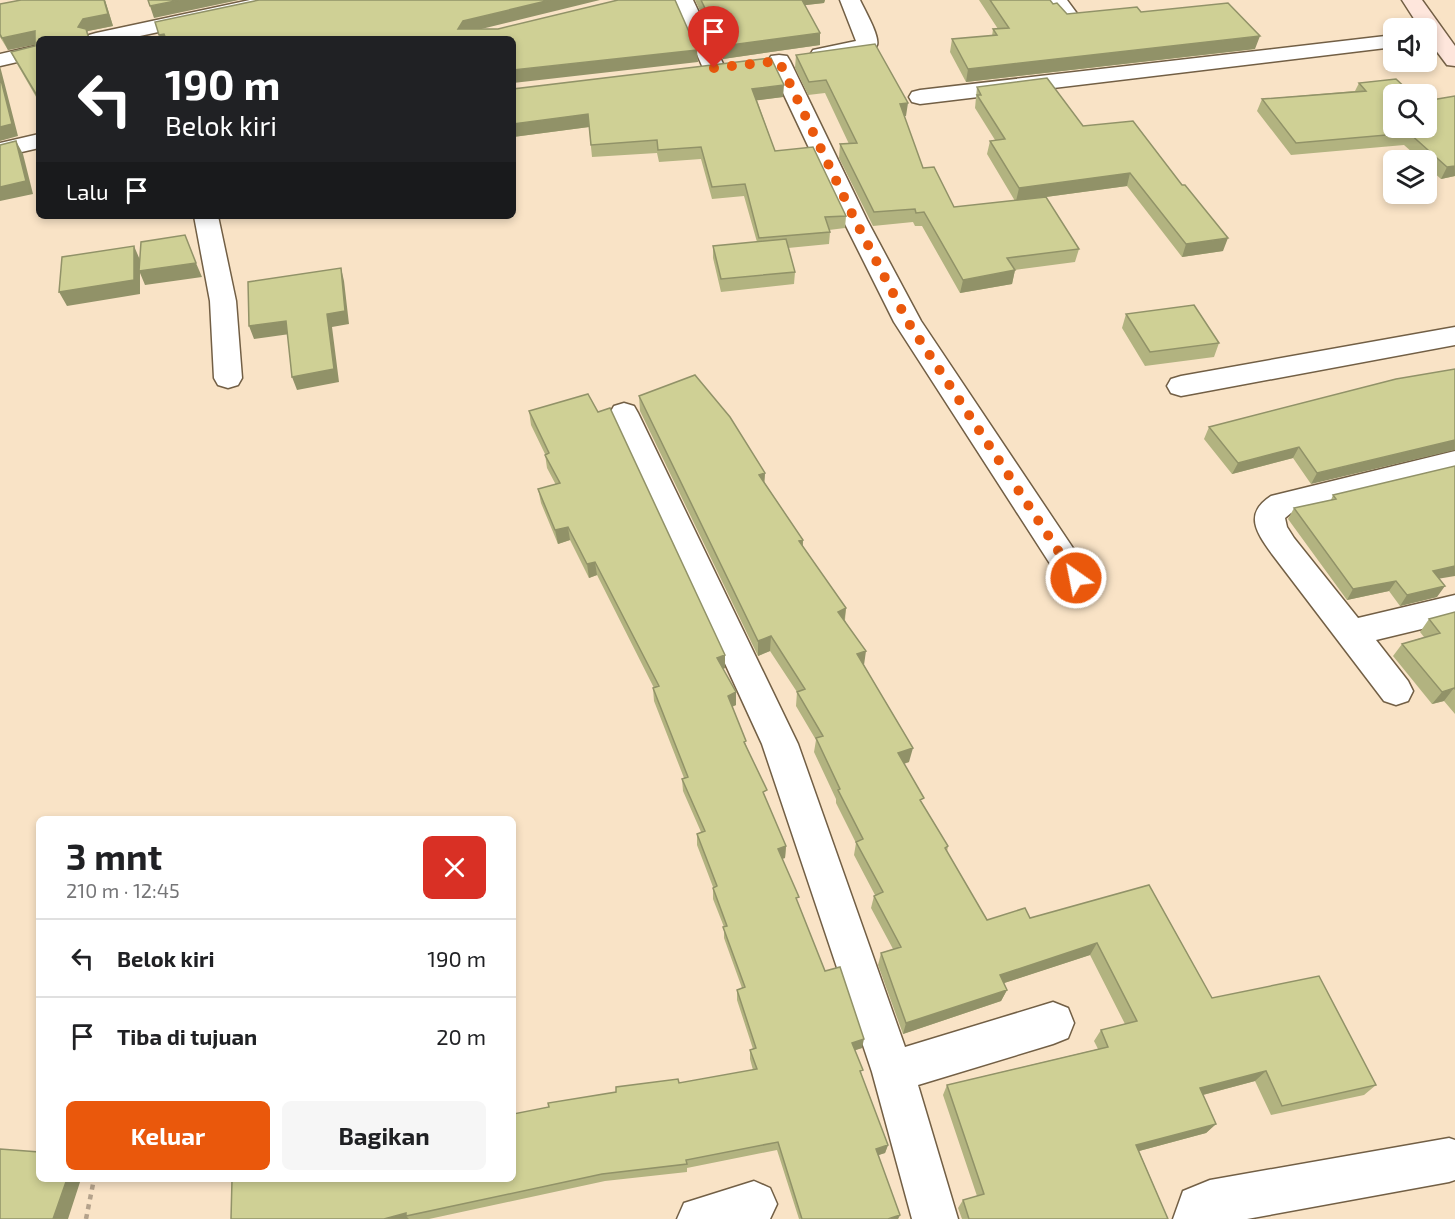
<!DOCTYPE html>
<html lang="id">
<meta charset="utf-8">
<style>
:root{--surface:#fff;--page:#f6f6f6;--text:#202124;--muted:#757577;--line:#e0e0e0;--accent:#ea580c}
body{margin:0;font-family:"Exo 2",sans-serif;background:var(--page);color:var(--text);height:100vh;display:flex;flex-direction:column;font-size:22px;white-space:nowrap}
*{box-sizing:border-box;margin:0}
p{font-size:20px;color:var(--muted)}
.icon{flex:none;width:33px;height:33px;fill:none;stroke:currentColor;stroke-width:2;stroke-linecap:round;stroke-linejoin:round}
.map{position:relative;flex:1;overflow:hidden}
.side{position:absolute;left:36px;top:816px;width:480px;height:366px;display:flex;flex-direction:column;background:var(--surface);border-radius:9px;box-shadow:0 3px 9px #0003}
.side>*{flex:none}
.banner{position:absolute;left:36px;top:36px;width:480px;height:183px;border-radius:9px;box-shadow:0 3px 9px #0003;background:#202124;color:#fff;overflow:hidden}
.controls{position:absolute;left:1383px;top:18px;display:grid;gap:12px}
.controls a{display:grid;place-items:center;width:54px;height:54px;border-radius:9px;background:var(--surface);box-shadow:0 3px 9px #0003;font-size:30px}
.pin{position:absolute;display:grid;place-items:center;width:51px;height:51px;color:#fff;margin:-62px -26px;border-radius:50% 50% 50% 0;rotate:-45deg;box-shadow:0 0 6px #0007}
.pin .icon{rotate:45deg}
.me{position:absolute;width:66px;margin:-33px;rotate:327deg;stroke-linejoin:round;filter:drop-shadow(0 0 4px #0008)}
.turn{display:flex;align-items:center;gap:21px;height:126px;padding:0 30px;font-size:27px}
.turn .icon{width:78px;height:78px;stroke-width:2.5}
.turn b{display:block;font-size:42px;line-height:51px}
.then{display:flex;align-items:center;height:57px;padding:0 30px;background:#0003;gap:12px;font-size:22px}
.round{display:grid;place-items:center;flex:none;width:63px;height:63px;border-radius:9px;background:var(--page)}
.summary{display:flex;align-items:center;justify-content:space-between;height:102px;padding:0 30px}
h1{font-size:36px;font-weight:700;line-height:45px}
.button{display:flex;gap:12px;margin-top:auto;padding:12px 30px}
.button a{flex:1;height:69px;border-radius:9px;background:var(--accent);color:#fff;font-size:24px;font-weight:700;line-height:69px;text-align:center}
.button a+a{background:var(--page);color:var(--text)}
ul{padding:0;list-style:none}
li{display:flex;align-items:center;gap:18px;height:78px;padding:0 30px;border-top:2px solid var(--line)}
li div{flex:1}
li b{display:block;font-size:22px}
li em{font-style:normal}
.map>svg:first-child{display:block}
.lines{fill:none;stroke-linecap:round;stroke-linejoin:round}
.street-casing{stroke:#725f45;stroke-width:3}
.secondary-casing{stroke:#725f45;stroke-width:3}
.path{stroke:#b4a28b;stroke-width:4.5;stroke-dasharray:5 5;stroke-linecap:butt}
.street{fill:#fff;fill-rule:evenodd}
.secondary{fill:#fee6dc;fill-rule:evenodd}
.wall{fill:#b2b380}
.shaded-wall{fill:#919268}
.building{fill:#cfd095;stroke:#919268;stroke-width:1.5}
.route{stroke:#ea580c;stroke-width:10;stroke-dasharray:0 18}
</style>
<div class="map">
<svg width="1455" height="1219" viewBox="0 0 1455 1219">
<rect width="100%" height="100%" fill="#f9e3c6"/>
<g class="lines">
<!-- street casing -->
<g class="street-casing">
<path id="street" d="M 250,0 L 289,0 L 286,4 L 279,6 L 126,39 L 85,39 L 89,35 L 96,33 Z
M 673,0 L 693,0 L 725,68 L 722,73 L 714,75 L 706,73 L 703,68 Z
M 840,0 L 860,0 C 864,9 880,36 877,45 C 873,57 824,62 813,60 L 810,55 L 813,50 L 856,41 Z
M 1046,0 L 1067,0 L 1081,19 L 1078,23 C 1062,28 1054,12 1046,0 Z
M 1394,35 L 1394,47 L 920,104 L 912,102 L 909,97 L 912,92 L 920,90 Z
M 39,45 L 39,57 L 0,66 L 0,54 Z
M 779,55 L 787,56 L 790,61 L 867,220 L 921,321 L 1087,569 L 1092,578 L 1087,587 L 1076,590 L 1065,587 L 894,322 L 843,220 L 768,61 L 771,56 Z
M 39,134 L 39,148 L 0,157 L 0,143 Z
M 194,216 L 218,216 L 236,301 L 242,378 L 238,385 L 228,388 L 218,385 L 214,378 L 210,301 Z
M 1455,327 L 1455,345 L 1181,396 L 1171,393 L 1167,386 L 1171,379 L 1181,376 Z
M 624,403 L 634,406 L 638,413 L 798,744 L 905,1047 L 1053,1002 L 1068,1008 L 1074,1023 L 1068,1038 L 1053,1044 L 918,1085 L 958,1219 L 912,1219 L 872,1072 L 762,744 L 610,413 L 614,406 Z
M 1455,451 L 1455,473 L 1291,513 L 1285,518 L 1287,527 L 1294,538 L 1358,618 L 1455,595 L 1455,621 L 1376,640 L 1408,681 L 1413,691 L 1408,701 L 1396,705 L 1384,701 L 1272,554 C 1257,533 1243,514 1271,496 Z
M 1449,1138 L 1455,1140 L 1455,1180 L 1449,1182 L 1247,1219 L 1173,1219 L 1183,1191 L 1210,1180 Z
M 754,1181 L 770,1188 L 777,1204 L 770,1219 L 677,1219 L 684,1203 Z"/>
</g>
<!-- secondary casing -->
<g class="secondary-casing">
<path id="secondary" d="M 1402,0 L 1422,0 L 1455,46 L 1455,66 L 1447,65 L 1429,41 L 1426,28 L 1420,28 Z"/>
</g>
<!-- path -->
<path class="path" d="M 86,1219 L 94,1179"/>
<!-- street -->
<use href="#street" class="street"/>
<!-- secondary -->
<use href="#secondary" class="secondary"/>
</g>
<!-- wall -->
<path class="wall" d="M 21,0 L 105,0 L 113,26 L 88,31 L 87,32 L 39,39 L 39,102 L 17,64 L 11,52 L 35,46 L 35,44 L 8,50 L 0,37 L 0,4 Z
M 695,0 L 825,0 L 824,3 L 805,5 L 820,45 L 723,59 Z
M 979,0 L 1050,0 L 1053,4 L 1067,14 L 1141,12 L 1255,49 L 966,82 L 950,52 L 952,39 L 992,36 L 993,29 L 998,29 Z
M 796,55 L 906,116 L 904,116 L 923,168 L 954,207 L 1015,201 L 987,154 L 990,141 L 995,140 L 975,108 L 977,87 L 1083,126 L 1223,251 L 1182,257 L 1127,186 L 1031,199 L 1079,249 L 1075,262 L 1015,270 L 1012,284 L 960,293 L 922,226 L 915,226 L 913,222 L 873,226 L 839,158 L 840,144 L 849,144 L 825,93 L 808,95 L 795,68 Z
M 1396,79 L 1394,128 L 1455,96 L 1455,176 L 1441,179 L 1426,166 L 1426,160 L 1421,160 L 1404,145 L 1291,155 L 1257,111 L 1262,99 L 1355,91 L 1359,83 Z
M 513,89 L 783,97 L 757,100 L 775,151 L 846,216 L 845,228 L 829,230 L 830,232 L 829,244 L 788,248 L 795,272 L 794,284 L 721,292 L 713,258 L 713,246 L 757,242 L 744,196 L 712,199 L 701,159 L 659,162 L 657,153 L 592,157 L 589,127 L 513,137 Z
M 1126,314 L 1219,343 L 1214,357 L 1145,366 L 1122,328 Z
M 1396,379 L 1311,484 L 1293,458 L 1232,474 L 1204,439 L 1209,427 Z
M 639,396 L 765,473 L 764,482 L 803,540 L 803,547 L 846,608 L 845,620 L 864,665 L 909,762 L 904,764 L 922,804 L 948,846 L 947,852 L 987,920 L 1030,918 L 1149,885 L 1212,998 L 1376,1085 L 1364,1095 L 1271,1115 L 1255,1081 L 1203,1095 L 1216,1124 L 1206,1133 L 1139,1151 L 1168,1219 L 962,1219 L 958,1208 L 963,1200 L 977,1196 L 943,1095 L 947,1085 L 1098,1049 L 1094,1041 L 1101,1030 L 1125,1024 L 1090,955 L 1004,983 L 1007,990 L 1001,1001 L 903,1034 L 878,965 L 881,953 L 893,949 L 871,908 L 874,896 L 875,895 L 854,855 L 856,843 L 836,803 L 836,799 L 814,752 L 816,740 L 796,706 L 797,692 L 770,651 L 758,656 L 640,411 Z
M 529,411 L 725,655 L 725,668 L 723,669 L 736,705 L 732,707 L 766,799 L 786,846 L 785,858 L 782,859 L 798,904 L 825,971 L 862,1048 L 855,1050 L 862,1076 L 888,1145 L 885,1153 L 878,1155 L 900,1215 L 898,1219 L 799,1219 L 777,1150 L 687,1168 L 687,1172 L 605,1181 L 429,1219 L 231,1219 L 513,1179 L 679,1083 L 753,1070 L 750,1059 L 750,1050 L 753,1049 L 737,1000 L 737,990 L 742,988 L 724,938 L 724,927 L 713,899 L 713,887 L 697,845 L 697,834 L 701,832 L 683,791 L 682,779 L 684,778 L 654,701 L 653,688 L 654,688 L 597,575 L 589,578 L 570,540 L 558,544 L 541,503 L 538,489 L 556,485 L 547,468 L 545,454 L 531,425 Z
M 1333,495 L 1439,579 L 1437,597 L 1400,606 L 1389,591 L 1347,600 L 1288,519 L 1294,508 L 1331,500 Z
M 1455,612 L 1455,714 L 1444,701 L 1432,704 L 1393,656 L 1402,644 L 1424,637 L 1420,632 L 1429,619 Z"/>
<!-- shaded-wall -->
<path class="shaded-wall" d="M 104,0 L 105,0 L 113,26 L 88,31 L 87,32 L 90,39 L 89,39 L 78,27 L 83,19 Z
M 180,0 L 239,0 L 154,18 L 150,6 Z
M 550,0 L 600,0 L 465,33 L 458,29 L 463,21 Z
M 798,0 L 825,0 L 824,3 L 798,6 Z
M 35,31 L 39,44 L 8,50 L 2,38 Z
M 820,33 L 820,45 L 723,59 L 723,46 Z
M 164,34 L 166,39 L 161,39 L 159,35 Z
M 1260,36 L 1255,49 L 966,82 L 968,69 Z
M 697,50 L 698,62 L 513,83 L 513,70 Z
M 0,66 L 18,136 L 0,141 Z
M 784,85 L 783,97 L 752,101 L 752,89 Z
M 908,103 L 906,116 L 898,117 L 900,104 Z
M 588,114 L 589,127 L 513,137 L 513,124 Z
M 16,141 L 23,154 L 33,194 L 0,201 L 0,187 Z
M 1455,166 L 1455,176 L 1441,179 L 1447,167 Z
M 1130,173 L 1127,186 L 1016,201 L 1019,188 Z
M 1228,238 L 1223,251 L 1182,257 L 1186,244 Z
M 134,246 L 140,260 L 196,263 L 202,277 L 145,285 L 140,273 L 140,294 L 67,306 L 59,292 Z
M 341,268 L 344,281 L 349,324 L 332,327 L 339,382 L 297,390 L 292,377 Z
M 1015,270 L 1012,284 L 960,293 L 963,280 Z
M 286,321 L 290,334 L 254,339 L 249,326 Z
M 1455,440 L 1455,450 L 1311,484 L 1317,473 Z
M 1299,447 L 1293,458 L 1232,474 L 1238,463 Z
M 765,473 L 764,488 L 759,475 Z
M 568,527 L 570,540 L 558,544 L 555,530 Z
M 803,540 L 802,555 L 799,541 Z
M 595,562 L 597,575 L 589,578 L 587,564 Z
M 1455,566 L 1455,576 L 1425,581 L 1433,571 Z
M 1396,581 L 1389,591 L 1347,600 L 1353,589 Z
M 1445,586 L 1437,597 L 1400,606 L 1407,595 Z
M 846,608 L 844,623 L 838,612 Z
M 771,636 L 770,651 L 758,656 L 758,641 Z
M 866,651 L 864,665 L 855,669 L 857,654 Z
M 725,655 L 725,668 L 717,671 L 717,658 Z
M 1454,688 L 1444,701 L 1432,704 L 1442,692 Z
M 736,692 L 736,705 L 728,708 L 728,696 Z
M 913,748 L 909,762 L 895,766 L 898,753 Z
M 786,846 L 785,858 L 777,860 L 778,849 Z
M 1097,943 L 1090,955 L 995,986 L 1000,975 Z
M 1007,990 L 1001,1001 L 903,1034 L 906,1023 Z
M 864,1039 L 862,1048 L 850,1052 L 852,1043 Z
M 1266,1071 L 1255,1081 L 1191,1098 L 1200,1088 Z
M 1216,1124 L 1206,1133 L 1128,1154 L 1136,1145 Z
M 888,1145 L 885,1153 L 873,1157 L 876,1149 Z
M 67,1179 L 81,1179 L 68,1219 L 53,1219 Z
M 406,1213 L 406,1216 L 409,1219 L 384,1219 Z
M 900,1215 L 898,1219 L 888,1219 Z"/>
<!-- building -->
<path class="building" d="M 21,0 L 104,0 L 108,14 L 83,19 L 78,27 L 86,29 L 89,39 L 39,39 L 39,99 L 11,52 L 35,46 L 35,31 L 2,38 L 0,34 L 0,4 Z
M 148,0 L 180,0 L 150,6 Z
M 259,0 L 550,0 L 463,21 L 458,29 L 498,29 L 618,0 L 675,0 L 697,50 L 513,70 L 513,39 L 166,39 L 164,34 L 159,35 L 155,22 Z
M 701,0 L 802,0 L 820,33 L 723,46 Z
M 990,0 L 1050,0 L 1053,4 L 1057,3 L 1067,14 L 1137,7 L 1141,12 L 1228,3 L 1260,36 L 968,69 L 952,39 L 997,35 L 993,29 L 1009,28 Z
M 875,44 L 908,103 L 900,104 L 923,168 L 934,167 L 954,207 L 1046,197 L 1079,249 L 1007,258 L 1015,270 L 963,280 L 924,212 L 916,213 L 915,209 L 874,212 L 840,144 L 857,143 L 826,80 L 809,82 L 796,55 Z
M 771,58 L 784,85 L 752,89 L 775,151 L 813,147 L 846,216 L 825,217 L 830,232 L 759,238 L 745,184 L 712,187 L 701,147 L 658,150 L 657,140 L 591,145 L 588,114 L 513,124 L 513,89 Z
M 0,76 L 12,124 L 0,127 Z
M 1047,78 L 1083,126 L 1133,121 L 1182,185 L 1185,185 L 1228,238 L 1186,244 L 1130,173 L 1019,188 L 990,141 L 1005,139 L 977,95 L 981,95 L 977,87 Z
M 1396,79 L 1412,94 L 1394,94 L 1394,128 L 1426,128 L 1426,101 L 1455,96 L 1455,166 L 1447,167 L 1409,133 L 1296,143 L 1262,99 L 1366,91 L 1359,83 Z
M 16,141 L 26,181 L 0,187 L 0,145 Z
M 185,235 L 196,263 L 139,271 L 141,242 Z
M 786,239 L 795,272 L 721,279 L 713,246 Z
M 134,246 L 134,280 L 59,292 L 62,257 Z
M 341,268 L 345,311 L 327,314 L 334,369 L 292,377 L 286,321 L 249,326 L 248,282 Z
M 1194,305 L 1219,343 L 1150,352 L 1126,314 Z
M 1455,369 L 1455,440 L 1317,473 L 1299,447 L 1238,463 L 1209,427 L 1396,379 Z
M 695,375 L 730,417 L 765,473 L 759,475 L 803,540 L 799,541 L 846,608 L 838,612 L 866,651 L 857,654 L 913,748 L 898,753 L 924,798 L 920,800 L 948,846 L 945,848 L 987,920 L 1025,908 L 1030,918 L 1149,885 L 1212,998 L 1319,976 L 1376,1085 L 1282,1106 L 1266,1071 L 1200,1088 L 1216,1124 L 1136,1145 L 1168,1219 L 969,1219 L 963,1200 L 984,1194 L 947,1085 L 1108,1047 L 1101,1030 L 1137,1021 L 1097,943 L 1000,975 L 1007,990 L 906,1023 L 881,953 L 901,947 L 874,896 L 883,892 L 856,842 L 863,839 L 838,790 L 840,789 L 816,738 L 823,736 L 797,692 L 805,689 L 771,636 L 758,641 L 639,396 Z
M 588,394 L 598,412 L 610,408 L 725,655 L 717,658 L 736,692 L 728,696 L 746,741 L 744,742 L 767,790 L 763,792 L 786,846 L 778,849 L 799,897 L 796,898 L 825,971 L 840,967 L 864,1039 L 852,1043 L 863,1070 L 860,1071 L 888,1145 L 876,1149 L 900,1215 L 888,1219 L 802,1219 L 778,1142 L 686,1160 L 687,1164 L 602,1174 L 406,1216 L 406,1213 L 384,1219 L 231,1219 L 232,1180 L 240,1179 L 513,1179 L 513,1114 L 549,1107 L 548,1103 L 616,1092 L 616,1087 L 678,1079 L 679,1083 L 757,1069 L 750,1050 L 756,1048 L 737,990 L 745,987 L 723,927 L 727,926 L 713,888 L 717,886 L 697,834 L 705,831 L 682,779 L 688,777 L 653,688 L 659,686 L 595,562 L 587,564 L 568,527 L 555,530 L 538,489 L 560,483 L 545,455 L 549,453 L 529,411 Z
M 1455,466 L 1455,566 L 1433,571 L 1445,586 L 1407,595 L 1396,581 L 1353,589 L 1294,508 L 1336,499 L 1333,495 Z
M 1455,612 L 1455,689 L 1454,688 L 1442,692 L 1402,644 L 1440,633 L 1429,619 Z
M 0,1149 L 39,1152 L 39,1179 L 67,1179 L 53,1219 L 0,1219 Z"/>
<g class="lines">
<!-- route -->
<path class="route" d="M 714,68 L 779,61 L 855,220 L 908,322 L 1076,578"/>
</g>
</svg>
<div class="controls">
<a><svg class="icon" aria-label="sound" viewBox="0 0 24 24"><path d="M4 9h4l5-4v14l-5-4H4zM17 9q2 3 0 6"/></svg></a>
<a><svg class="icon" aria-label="search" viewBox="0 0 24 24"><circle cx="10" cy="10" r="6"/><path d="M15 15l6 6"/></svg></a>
<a><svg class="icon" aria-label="layers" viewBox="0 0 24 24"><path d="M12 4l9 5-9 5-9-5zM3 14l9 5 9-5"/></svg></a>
</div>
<div class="pin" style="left:714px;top:68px;background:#d93025"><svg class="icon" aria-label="arrive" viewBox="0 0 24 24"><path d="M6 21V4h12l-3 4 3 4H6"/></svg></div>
<svg class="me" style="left:1076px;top:578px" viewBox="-20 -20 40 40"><circle r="17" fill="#ea580c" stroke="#fff" stroke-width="3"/><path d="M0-11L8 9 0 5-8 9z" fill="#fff"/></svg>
<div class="banner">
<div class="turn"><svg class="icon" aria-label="left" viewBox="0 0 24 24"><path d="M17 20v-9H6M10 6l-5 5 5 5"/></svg><div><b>190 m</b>Belok kiri</div></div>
<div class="then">Lalu<svg class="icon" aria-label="arrive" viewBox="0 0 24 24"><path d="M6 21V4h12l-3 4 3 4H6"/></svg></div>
</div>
<section class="side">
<div class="summary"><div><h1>3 mnt</h1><p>210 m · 12:45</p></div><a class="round" style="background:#d93025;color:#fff"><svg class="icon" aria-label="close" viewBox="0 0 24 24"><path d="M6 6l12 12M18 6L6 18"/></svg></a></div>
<ul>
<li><svg class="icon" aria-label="left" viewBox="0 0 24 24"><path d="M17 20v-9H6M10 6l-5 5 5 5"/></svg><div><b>Belok kiri</b></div><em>190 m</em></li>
<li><svg class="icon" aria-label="arrive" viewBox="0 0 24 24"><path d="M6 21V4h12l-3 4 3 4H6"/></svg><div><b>Tiba di tujuan</b></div><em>20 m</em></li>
</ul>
<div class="button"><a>Keluar</a><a>Bagikan</a></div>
</section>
</div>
